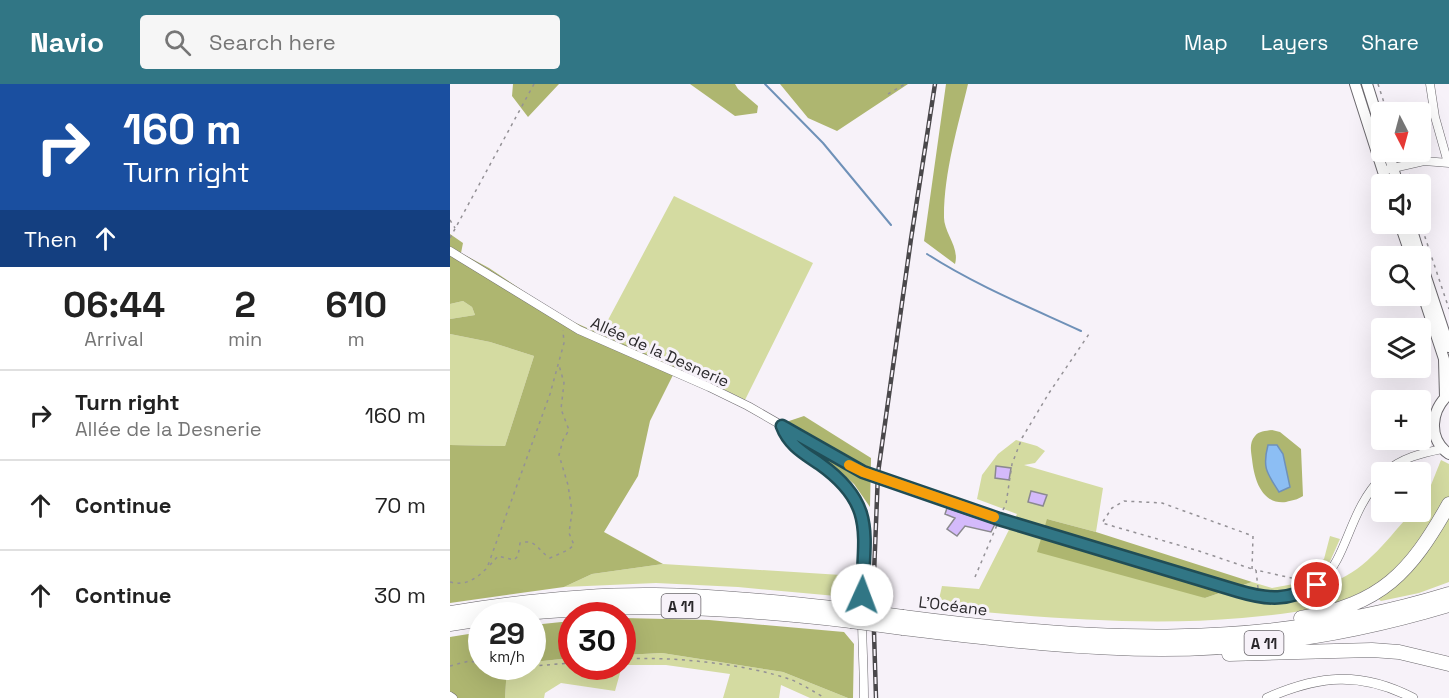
<!DOCTYPE html>
<meta charset="utf-8">
<style>
:root{--surface:#fff;--page:#f6f6f6;--text:#222;--muted:#767676;--line:#e0e0e0;--accent:#317685}
body{margin:0;font-family:"Space Grotesk",sans-serif;background:var(--page);color:var(--text);height:100vh;display:flex;flex-direction:column;font-size:22px;white-space:nowrap}
*{box-sizing:border-box;margin:0}
p{font-size:20px;color:var(--muted)}
.icon{flex:none;width:33px;height:33px;fill:none;stroke:currentColor;stroke-width:2;stroke-linecap:round;stroke-linejoin:round}
.map{position:relative;flex:1;overflow:hidden}
.sheet{display:flex;flex-direction:column;background:var(--surface);width:450px}
.sheet>*{flex:none}
.guide{background:#1a4fa0;color:#fff;overflow:hidden}
.needle{width:39px;rotate:174deg}
.tools{position:absolute;left:921px;top:18px;display:grid;gap:12px}
.tools a{display:grid;place-items:center;width:60px;height:60px;border-radius:6px;background:var(--surface);box-shadow:0 6px 24px #0002;font-size:30px}
.speed{position:absolute;left:18px;top:518px;display:flex;gap:12px;font-size:30px;font-weight:700;text-align:center}
.speed>*{display:grid;place-content:center;width:78px;height:78px;border-radius:50%;background:var(--surface);box-shadow:0 6px 24px #0002;line-height:1}
.speed small{font-size:15px;font-weight:400}
.speed .limit{border:9px solid #d22;background:#fff;color:#111}
.pin{position:absolute;display:grid;place-items:center;width:51px;height:51px;color:#fff;margin:-26px;border:3px solid #fff;border-radius:50%;box-shadow:0 2px 6px #0007}
.me{position:absolute;width:66px;margin:-33px;rotate:2deg;stroke-linejoin:round;filter:drop-shadow(0 0 4px #0008)}
.turn{display:flex;align-items:center;gap:21px;height:126px;padding:0 24px;font-size:27px}
.turn .icon{width:78px;height:78px;stroke-width:2.5}
.turn b{display:block;font-size:42px;line-height:51px}
.then{display:flex;align-items:center;height:57px;padding:0 24px;background:#0003;gap:12px;font-size:22px}
.eta{display:flex;justify-content:space-evenly;align-items:center;height:102px;text-align:center}
.eta b{font-size:36px;font-weight:700;line-height:42px}
ul{padding:0;list-style:none}
li{display:flex;align-items:center;gap:18px;height:90px;padding:0 24px;border-top:2px solid var(--line)}
li div{flex:1}
li b{display:block;font-size:22px}
li em{font-style:normal}
header{display:flex;align-items:center;gap:36px;box-sizing:border-box;height:84px;padding:0 30px;background:var(--accent);color:#fff}
header strong{font-size:28px}
nav{display:flex;gap:33px;margin-inline-start:auto;font-size:21px}
.search{width:420px;height:54px;background:var(--page);display:flex;align-items:center;gap:15px;box-sizing:border-box;padding:0 21px;border-radius:6px;color:var(--muted);font-size:22px}
main{display:flex;flex:1;min-height:0}
.map>svg:first-child{display:block}
.green{fill:#d4dba1}
.forest{fill:#aeb670}
.water{fill:#8cbef4;stroke:#6f91b8;stroke-width:1.5}
.lines{fill:none;stroke-linecap:round;stroke-linejoin:round}
.stream{stroke:#6f91b8;stroke-width:2}
.building{fill:#d4bafb;stroke:#8b898f;stroke-width:1.5}
.minor-casing{stroke:#6b686d;stroke-width:9}
.tertiary-casing{stroke:#6b686d;stroke-width:10}
.secondary-casing{stroke:#6b686d;stroke-width:12}
.motorway-casing{stroke:#6b686d;stroke-width:15}
.path{stroke:#949196;stroke-width:1.5;stroke-dasharray:3 4.5;stroke-linecap:butt}
.minor{stroke:#fff;stroke-width:8}
.tertiary{stroke:#fff;stroke-width:9}
.secondary{stroke:#fff;stroke-width:10}
.motorway{stroke:#fff;stroke-width:14}
.rail-casing{stroke:#4a484b;stroke-width:4.5}
.rail{stroke:#f7f2f9;stroke-width:2;stroke-dasharray:7;stroke-linecap:butt}
.minor-bridge-casing{stroke:#6b686d;stroke-width:9;stroke-linecap:butt}
.motorway-bridge-casing{stroke:#6b686d;stroke-width:15;stroke-linecap:butt}
.minor-bridge{stroke:#fff;stroke-width:8}
.motorway-bridge{stroke:#fff;stroke-width:14}
.route-casing{stroke:#204d56;stroke-width:15}
.route{stroke:#317685;stroke-width:10}
.slow{stroke:#f59e0b;stroke-width:10}
.labels{text-anchor:middle;dominant-baseline:central;stroke-width:6;stroke-linejoin:round;paint-order:stroke}
.shield{fill:#f7f2f9;stroke:#68656a;stroke-width:1.5}
.shield-label{font-size:15px;font-weight:bold;fill:#2b292c}
.street-label{font-size:16px;fill:#2b292c;stroke:#f7f2f9}
</style>
<header>
<strong>Navio</strong>
<div class="search"><svg class="icon" aria-label="search" viewBox="0 0 24 24"><circle cx="10" cy="10" r="6"/><path d="M15 15l6 6"/></svg>Search here</div>
<nav><a>Map</a><a>Layers</a><a>Share</a></nav>
</header>
<main>
<section class="sheet">
<div class="guide">
<div class="turn"><svg class="icon" aria-label="right" viewBox="0 0 24 24"><path d="M7 20v-9h11M14 6l5 5-5 5"/></svg><div><b>160 m</b>Turn right</div></div>
<div class="then">Then<svg class="icon" aria-label="ahead" viewBox="0 0 24 24"><path d="M12 20V5M6 11l6-6 6 6"/></svg></div>
</div>
<div class="eta">
<div><b>06:44</b><p>Arrival</p></div>
<div><b>2</b><p>min</p></div>
<div><b>610</b><p>m</p></div>
</div>
<ul>
<li><svg class="icon" aria-label="right" viewBox="0 0 24 24"><path d="M7 20v-9h11M14 6l5 5-5 5"/></svg><div><b>Turn right</b><p>Allée de la Desnerie</p></div><em>160 m</em></li>
<li><svg class="icon" aria-label="ahead" viewBox="0 0 24 24"><path d="M12 20V5M6 11l6-6 6 6"/></svg><div><b>Continue</b></div><em>70 m</em></li>
<li><svg class="icon" aria-label="ahead" viewBox="0 0 24 24"><path d="M12 20V5M6 11l6-6 6 6"/></svg><div><b>Continue</b></div><em>30 m</em></li>
</ul>
</section>
<div class="map">
<svg width="999" height="614" viewBox="0 0 999 614">
<rect width="100%" height="100%" fill="#f7f2f9"/>
<!-- green -->
<path class="green" d="M 224,112 L 363,179 L 295,316 L 227,283 L 150,251 Z
M 13,217 L 22,223 L 25,231 L 0,235 L 0,220 Z
M 0,250 L 40,258 L 84,272 L 55,362 L 0,361 Z
M 566,356 L 587,362 L 595,367 L 585,379 L 574,381 L 653,404 L 646,448 L 597,435 L 755,514 L 802,498 L 822,504 L 849,499 L 874,475 L 880,452 L 890,455 L 877,484 L 885,497 C 916,486 940,452 962,428 L 970,428 L 971,418 L 977,411 L 991,376 L 999,380 L 999,498 L 969,509 L 931,517 L 916,506 C 877,526 835,530 792,534 C 690,543 590,533 487,524 L 492,502 L 529,505 L 567,430 L 527,415 L 532,391 L 548,370 Z
M 213,480 L 407,492 L 408,514 L 288,503 L 206,499 L 114,503 L 142,490 Z
M 212,569 L 333,588 L 398,614 L 360,614 L 331,601 L 329,614 L 273,614 L 280,590 L 216,581 L 173,581 L 173,571 Z
M 121,574 L 122,582 L 172,582 L 165,607 L 111,599 L 95,609 L 94,614 L 55,614 L 57,582 L 82,582 L 83,578 Z"/>
<!-- forest -->
<path class="forest" d="M 63,0 L 109,0 L 78,33 L 62,12 Z
M 240,0 L 285,0 L 288,5 L 308,22 L 307,29 L 285,32 Z
M 330,0 L 458,0 L 387,47 L 358,34 Z
M 496,0 L 518,0 C 508,42 494,88 494,132 C 493,148 510,163 505,180 L 474,157 Z
M 0,150 L 13,159 L 11,169 L 39,184 L 112,233 L 227,283 L 200,337 L 188,392 L 154,448 L 213,480 L 142,490 L 114,503 L 0,519 L 0,361 L 55,362 L 84,272 L 40,258 L 0,250 L 0,235 L 25,231 L 22,223 L 13,217 L 0,220 Z
M 354,332 L 421,374 L 420,423 L 404,400 L 381,380 L 359,366 L 336,338 Z
M 822,346 L 830,348 L 851,365 L 853,412 C 847,416 843,416 836,418 C 811,421 804,394 802,375 C 801,367 799,359 805,352 C 809,347 815,347 822,346 Z
M 597,435 L 646,448 L 802,498 L 755,514 L 587,468 Z
M 173,534 L 259,536 L 394,548 L 404,560 L 403,614 L 398,614 L 333,588 L 212,569 L 173,571 Z
M 121,537 L 121,574 L 83,578 L 83,541 Z
M 31,548 L 32,582 L 57,582 L 55,614 L 0,614 L 0,553 Z"/>
<!-- water -->
<path class="water" d="M 818,361 L 827,361 L 833,370 L 840,403 L 829,408 C 817,389 812,384 818,361 Z"/>
<g class="lines">
<!-- stream -->
<path class="stream" d="M 315,0 L 373,59 L 441,141
M 477,170 C 525,201 579,223 631,247"/>
</g>
<!-- building -->
<path class="building" d="M 546,382 L 561,384 L 559,396 L 545,394 Z
M 581,407 L 597,411 L 593,422 L 578,418 Z
M 497,424 L 545,440 L 541,448 L 515,442 L 507,452 L 497,445 L 505,434 L 495,430 Z"/>
<g class="lines">
<!-- minor casing -->
<g class="minor-casing">
<path id="minor" d="M 980,0 L 985,33 L 998,79
M 939,85 L 974,77 L 999,79
M 0,167 L 129,246 L 259,303 L 298,322 L 413,388
M 332,342 C 344,373 381,381 401,407 C 408,416 412,429 414,440 C 418,460 412,488 412,509 C 411,544 414,579 414,614
M 936,388 C 951,374 972,369 992,365
M 444,399 L 550,435 L 809,513 C 905,519 883,442 932,393
M 0,612 L 3,614"/>
</g>
<!-- tertiary casing -->
<g class="tertiary-casing">
<path id="tertiary" d="M 817,614 C 869,591 911,587 963,614"/>
</g>
<!-- secondary casing -->
<g class="secondary-casing">
<path id="secondary" d="M 905,0 L 937,100
M 917,0 L 932,48
M 938,68 L 948,100
M 950,140 L 961,172
M 960,140 L 970,172
M 970,175 L 999,263
M 970,202 L 994,275 L 995,313
M 999,310 C 981,326 977,354 999,370"/>
</g>
<!-- motorway casing -->
<g class="motorway-casing">
<path id="motorway" d="M 0,529 C 68,518 136,510 205,511 C 271,512 336,519 402,526
M 61,531 C 175,517 287,524 401,537
M 453,533 C 643,558 813,567 999,510
M 851,534 C 932,520 960,489 999,420
M 0,540 L 32,535
M 453,544 C 539,554 625,565 712,565 C 809,565 906,549 999,521
M 779,570 L 922,566 L 949,568 L 999,580"/>
</g>
<!-- path -->
<path class="path" d="M 928,0 L 937,28
M 438,10 L 455,0
M 951,68 L 954,74
M 959,90 L 961,100
M 0,136 L 5,144
M 970,138 L 999,225
M 0,154 L 84,0
M 553,426 L 556,420 L 562,380 L 572,354 L 599,309 L 639,250
M 40,481 L 48,472 L 64,476 L 68,472 L 70,459 C 86,454 88,467 100,474 L 118,466 L 124,461 L 119,449 L 122,428 L 118,401 L 109,371 L 113,356 L 119,346 L 111,325 L 114,299 L 109,281
M 802,485 L 803,452 L 712,419 L 674,417 L 662,424 L 652,439 L 749,467 L 802,485 L 806,486
M 525,493 L 547,441
M 0,498 C 16,502 26,495 37,484 L 100,310 L 114,259 L 113,246
M 808,504 L 806,486 L 846,495
M 172,575 C 221,572 297,580 342,596 C 354,601 364,608 375,614
M 0,582 L 19,577 L 32,579
M 41,582 L 55,584 L 80,582
M 82,582 L 122,579"/>
<!-- minor -->
<use href="#minor" class="minor"/>
<!-- tertiary -->
<use href="#tertiary" class="tertiary"/>
<!-- secondary -->
<use href="#secondary" class="secondary"/>
<!-- motorway -->
<use href="#motorway" class="motorway"/>
<!-- rail casing -->
<g class="rail-casing">
<path id="rail" d="M 426,614 L 423,515 L 428,389 L 461,155 L 485,0"/>
</g>
<!-- rail -->
<use href="#rail" class="rail"/>
<!-- minor-bridge casing -->
<g class="minor-bridge-casing">
<path id="minor-bridge" d="M 413,388 L 444,399"/>
</g>
<!-- motorway-bridge casing -->
<g class="motorway-bridge-casing">
<path id="motorway-bridge" d="M 402,526 L 453,533
M 401,537 L 453,544"/>
</g>
<!-- minor-bridge -->
<use href="#minor-bridge" class="minor-bridge"/>
<!-- motorway-bridge -->
<use href="#motorway-bridge" class="motorway-bridge"/>
</g>
<g class="lines">
<!-- route casing -->
<g class="route-casing">
<path id="route" d="M 412,511 C 414,450 426,420 370,380 C 354,369 339,361 332,342 L 413,388 L 549,435 L 788,507 C 818,516 838,517 867,501"/>
</g>
<!-- route -->
<use href="#route" class="route"/>
<!-- slow -->
<path class="slow" d="M 399,381 L 413,388 L 544,433"/>
</g>
<g class="labels">
<!-- shield labels -->
<g class="shield">
<rect x="211.5" y="510" width="39" height="24" rx="4.5"/>
<rect x="794.5" y="547" width="39" height="24" rx="4.5"/>
</g>
<g class="shield-label">
<text x="231" y="522">A 11</text>
<text x="814" y="559">A 11</text>
</g>
<!-- street labels -->
<g class="street-label">
<text transform="translate(210 268) rotate(24)">Allée de la Desnerie</text>
<text transform="translate(503 522) rotate(7)">L’Océane</text>
</g>
</g>
</svg>
<div class="tools">
<a><svg class="needle" viewBox="-14 -14 28 28"><path d="M0-13l5 13h-10z" fill="#e53935"/><path d="M0 13l5-13h-10z" fill="#767676"/></svg></a>
<a><svg class="icon" aria-label="sound" viewBox="0 0 24 24"><path d="M4 9h4l5-4v14l-5-4H4zM17 9q2 3 0 6"/></svg></a>
<a><svg class="icon" aria-label="search" viewBox="0 0 24 24"><circle cx="10" cy="10" r="6"/><path d="M15 15l6 6"/></svg></a>
<a><svg class="icon" aria-label="layers" viewBox="0 0 24 24"><path d="M12 4l9 5-9 5-9-5zM3 14l9 5 9-5"/></svg></a>
<a>+</a>
<a>−</a>
</div>
<div class="speed"><div>29<small>km/h</small></div><div class="limit">30</div></div>
<div class="pin" style="left:867px;top:501px;background:#d93025"><svg class="icon" aria-label="arrive" viewBox="0 0 24 24"><path d="M6 21V4h12l-3 4 3 4H6"/></svg></div>
<svg class="me" style="left:412px;top:511px" viewBox="-20 -20 40 40"><circle r="19" fill="#fff"/><path d="M0-13L10 11 0 6-10 11z" fill="#317685"/></svg>
</div>
</main>
